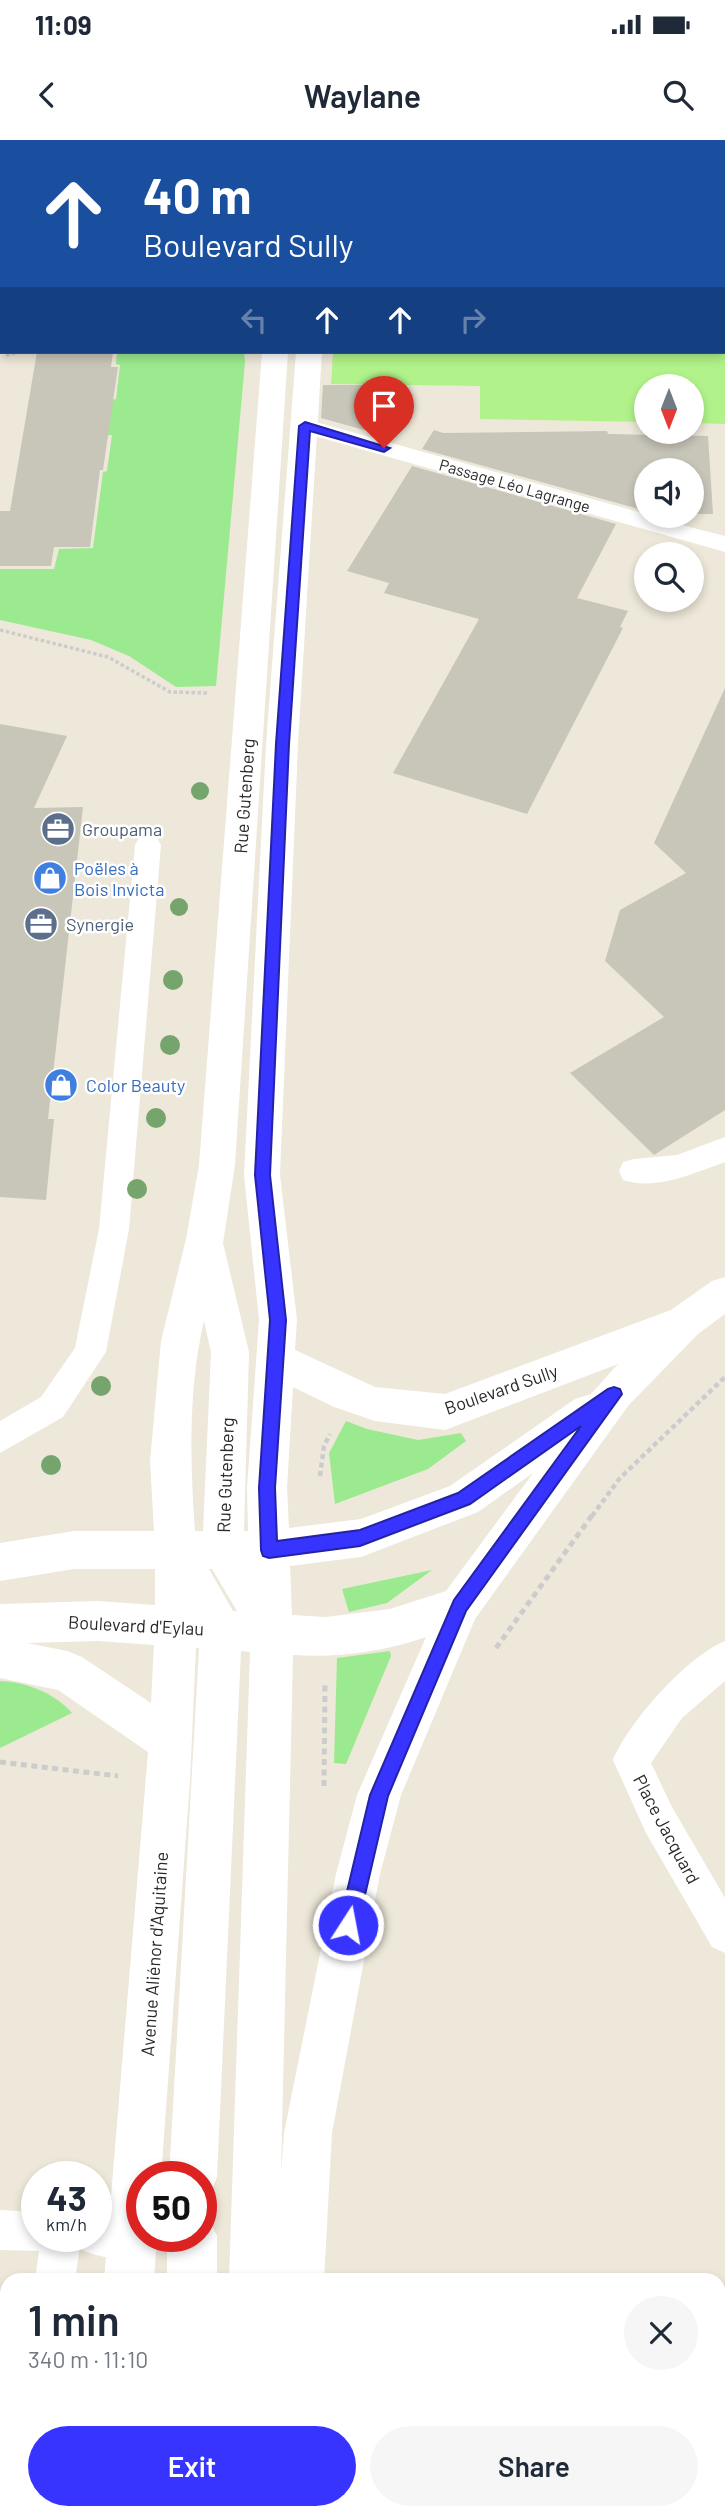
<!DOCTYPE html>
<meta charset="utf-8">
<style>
:root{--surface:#fff;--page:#f6f6f7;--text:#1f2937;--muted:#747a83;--accent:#3734ff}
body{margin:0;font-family:Barlow,sans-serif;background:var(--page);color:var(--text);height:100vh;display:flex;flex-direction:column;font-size:26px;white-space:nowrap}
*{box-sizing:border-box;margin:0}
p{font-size:23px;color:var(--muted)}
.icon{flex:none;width:38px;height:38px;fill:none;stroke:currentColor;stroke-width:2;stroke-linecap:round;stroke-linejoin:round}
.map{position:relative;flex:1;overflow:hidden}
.panel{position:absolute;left:0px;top:2133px;width:726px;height:247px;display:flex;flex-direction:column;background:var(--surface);border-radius:21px 21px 0 0;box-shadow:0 4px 10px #0003}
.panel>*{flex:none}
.hud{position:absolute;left:0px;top:0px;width:726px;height:214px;box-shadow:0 4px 10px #0003;background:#1a4fa0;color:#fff;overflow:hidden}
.needle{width:46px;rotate:180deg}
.controls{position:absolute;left:634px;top:234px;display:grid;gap:14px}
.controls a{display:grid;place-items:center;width:70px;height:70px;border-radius:50%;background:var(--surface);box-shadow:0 4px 10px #0003;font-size:35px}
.speed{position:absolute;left:21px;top:2021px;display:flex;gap:14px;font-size:35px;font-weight:700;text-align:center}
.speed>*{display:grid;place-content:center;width:91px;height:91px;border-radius:50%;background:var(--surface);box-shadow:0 4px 10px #0003;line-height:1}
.speed small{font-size:18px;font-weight:400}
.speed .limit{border:10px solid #d22;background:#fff;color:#111}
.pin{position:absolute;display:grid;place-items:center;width:60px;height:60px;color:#fff;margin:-72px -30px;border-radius:50% 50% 50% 0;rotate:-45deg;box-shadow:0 0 7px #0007}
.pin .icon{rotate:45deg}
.me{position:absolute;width:77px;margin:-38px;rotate:11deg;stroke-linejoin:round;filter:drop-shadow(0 0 5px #0008)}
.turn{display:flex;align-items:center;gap:24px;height:147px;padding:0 28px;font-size:32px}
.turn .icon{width:91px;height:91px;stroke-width:2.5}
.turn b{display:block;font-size:49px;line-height:60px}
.lanes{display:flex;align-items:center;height:66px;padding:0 28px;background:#0003;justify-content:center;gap:35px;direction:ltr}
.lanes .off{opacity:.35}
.round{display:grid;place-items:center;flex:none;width:74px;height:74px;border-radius:37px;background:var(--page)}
.head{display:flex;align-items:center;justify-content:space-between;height:119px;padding:0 28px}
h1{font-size:42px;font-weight:600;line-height:52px}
.action{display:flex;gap:14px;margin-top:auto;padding:14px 28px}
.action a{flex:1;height:80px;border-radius:42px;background:var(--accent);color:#fff;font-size:28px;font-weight:600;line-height:80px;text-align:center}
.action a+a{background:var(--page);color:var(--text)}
.status{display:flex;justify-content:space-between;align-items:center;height:49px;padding:0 35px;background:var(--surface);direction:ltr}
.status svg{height:19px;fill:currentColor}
header{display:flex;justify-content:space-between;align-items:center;height:91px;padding:0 28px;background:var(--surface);font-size:32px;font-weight:600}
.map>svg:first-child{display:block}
.green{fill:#9cea8f}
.pitch{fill:#b1f38a}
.building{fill:#c8c5b9}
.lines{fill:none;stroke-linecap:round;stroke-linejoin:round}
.path-far2{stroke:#ccc;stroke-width:3.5;stroke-dasharray:3.5 2.5;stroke-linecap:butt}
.path-far1{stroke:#ccc;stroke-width:4.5;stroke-dasharray:5 3.5;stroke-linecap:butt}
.path{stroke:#ccc;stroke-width:5;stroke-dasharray:6 4.5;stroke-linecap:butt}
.lane{fill:#fff;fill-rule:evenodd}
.secondary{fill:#fff;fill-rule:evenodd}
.tree{fill:#75a46c}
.route{fill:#3734ff;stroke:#2422a6;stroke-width:2}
.labels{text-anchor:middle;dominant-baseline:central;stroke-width:5;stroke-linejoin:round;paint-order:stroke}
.far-street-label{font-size:16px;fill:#292929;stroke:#fff}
.street-label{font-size:18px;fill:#292929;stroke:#fff}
.service-label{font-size:18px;fill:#4e5e75;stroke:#fff;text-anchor:start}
.shop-label{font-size:18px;fill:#366cbe;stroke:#fff;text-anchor:start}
</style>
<div class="status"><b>11:09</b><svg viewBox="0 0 49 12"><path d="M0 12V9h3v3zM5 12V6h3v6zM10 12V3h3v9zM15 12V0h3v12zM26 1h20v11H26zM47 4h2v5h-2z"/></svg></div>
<header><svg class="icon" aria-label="back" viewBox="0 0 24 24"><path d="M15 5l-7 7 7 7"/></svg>Waylane<svg class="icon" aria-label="search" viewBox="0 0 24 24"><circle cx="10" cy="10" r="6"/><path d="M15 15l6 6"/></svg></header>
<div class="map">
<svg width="725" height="2379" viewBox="0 0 725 2379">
<rect width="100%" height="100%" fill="#ede8d9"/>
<!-- green -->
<path class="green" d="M 117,212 L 244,212 L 245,222 L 216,546 L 176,547 L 129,516 L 91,500 L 0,480 L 0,429 L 54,429 L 59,409 L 93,408 L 103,332 L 107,331 L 112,295 L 108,295 L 111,260 L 116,259 L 120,225 L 116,224 Z
M 346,1281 L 367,1289 L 418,1300 L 461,1293 L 466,1301 L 428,1329 L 335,1364 L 329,1313 Z
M 432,1430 L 387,1463 L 349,1472 L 342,1449 Z
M 390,1511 L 391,1516 L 346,1624 L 334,1623 L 337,1518 Z
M 0,1541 C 26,1542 55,1553 72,1573 L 0,1608 Z"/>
<!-- pitch -->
<path class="pitch" d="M 343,0 L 725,0 L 725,284 L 691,283 L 691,247 L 646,247 L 646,282 L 480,279 L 480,246 L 331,244 L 333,212 L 724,212 L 724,2 Z"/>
<!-- building -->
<path class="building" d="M 37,212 L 113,212 L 111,227 L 118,227 L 103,330 L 100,330 L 90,407 L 54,407 L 51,426 L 0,426 L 0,371 L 10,371 Z
M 323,245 L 376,245 L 375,293 L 321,278 Z
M 434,290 L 443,293 L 607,291 L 608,294 L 708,296 L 713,374 L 691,374 L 691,331 L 646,331 L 646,371 L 422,309 Z
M 412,326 L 616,384 L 577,458 L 628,471 L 620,487 L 623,488 L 527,674 L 393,633 L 479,479 L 384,453 L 389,443 L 347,431 Z
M 725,548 L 725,970 L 654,1015 L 570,933 L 664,877 L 605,821 L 620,770 L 686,733 L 654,703 Z
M 0,584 L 67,596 L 34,668 L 83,667 L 48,979 L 54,979 L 46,1060 L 0,1057 Z"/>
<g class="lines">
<!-- path-far2 -->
<path class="path-far2" d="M 6,215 L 19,212
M 0,490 L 108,517 L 170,552 L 207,553"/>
<!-- path-far1 -->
<path class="path-far1" d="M 320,1336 L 324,1306 L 330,1294
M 592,1376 L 620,1338 L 725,1237"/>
<!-- path -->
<path class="path" d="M 496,1508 L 593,1374
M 0,1622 L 118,1636
M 324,1646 L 325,1544"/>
<!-- lane -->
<path class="lane" d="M 305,279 L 646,374 L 646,376 L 725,396 L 725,412 L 297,291 L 294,286 L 297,281 Z
M 148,695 L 157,698 L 161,705 L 129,1089 L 106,1212 L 63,1277 L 0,1313 L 0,1281 L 41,1257 L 75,1208 L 99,1089 L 135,705 L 139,698 Z
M 725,997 L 725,1022 C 694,1033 656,1051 623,1040 L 619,1031 L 623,1022 L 634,1019 L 677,1015 Z
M 725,1501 L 725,1541 L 682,1578 L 651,1623 L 672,1667 L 725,1758 L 725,1813 L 712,1807 L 646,1693 L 613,1620 C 629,1582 686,1517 725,1501 Z
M 0,2070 L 37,2072 L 37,2096 L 96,2096 L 96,2076 L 131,2078 L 142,2082 L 142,2096 L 151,2098 L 145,2112 C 125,2121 102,2119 82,2110 L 80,2106 L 75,2140 L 35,2140 L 39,2111 L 0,2110 Z
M 7,2369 L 7,2373 L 49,2373 L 48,2379 L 4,2379 Z"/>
<!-- secondary -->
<path class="secondary" d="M 276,0 L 300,0 L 300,2 L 276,2 Z
M 311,0 L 335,0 L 310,2 Z
M 262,212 L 288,212 L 235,1025 L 223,1103 L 249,1212 L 244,1391 L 248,1391 L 247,1348 L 259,1180 L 244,1035 L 266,604 L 296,212 L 322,212 L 298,604 L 280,1035 L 297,1180 L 295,1210 L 375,1247 L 445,1254 L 671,1170 L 712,1141 L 725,1137 L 725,1174 L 698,1194 L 628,1266 L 475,1479 L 401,1655 L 380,1734 L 332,1993 L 324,2140 L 229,2140 L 250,1512 L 241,1511 L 217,2037 L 210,2054 L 201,2058 L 201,2037 L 169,2037 L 199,1508 L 196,1508 L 190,1641 L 161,2037 L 142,2037 L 142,2096 L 157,2096 L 154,2140 L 104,2140 L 148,1612 L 58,1550 L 0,1538 L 0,1464 L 98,1461 L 155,1465 L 155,1429 L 74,1429 L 0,1441 L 0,1403 L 74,1391 L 154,1391 L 150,1321 L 161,1201 L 186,1099 L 199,1025 ZM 204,1181 L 211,1212 L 203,1391 L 195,1391 C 190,1322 188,1249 204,1181 ZM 618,1224 L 591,1254 L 575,1259 L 450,1346 L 361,1379 L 289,1388 L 287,1348 L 293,1247 L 334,1267 L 375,1281 L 445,1290 ZM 533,1333 L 446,1451 L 390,1469 L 326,1477 L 292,1475 L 290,1426 L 361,1417 L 478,1372 ZM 209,1429 L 212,1429 L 237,1471 L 233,1471 ZM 426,1497 L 357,1655 L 336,1734 L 284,1993 L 281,2033 L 293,1515 C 339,1518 382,1512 426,1497 ZM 98,1501 L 154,1505 L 151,1563 L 82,1517 L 67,1511 L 27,1503 Z
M 201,2075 L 209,2079 L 217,2096 L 217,2140 L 167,2140 L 167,2096 L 201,2096 Z
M 86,2373 L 138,2373 L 138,2379 L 86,2379 Z
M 164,2373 L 216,2373 L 216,2379 L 164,2379 Z
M 245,2373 L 298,2373 L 296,2379 L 243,2379 Z"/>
</g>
<!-- trees -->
<g class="tree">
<circle cx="200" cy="651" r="9"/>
<circle cx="179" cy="767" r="9"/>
<circle cx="173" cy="840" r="10"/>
<circle cx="170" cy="905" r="10"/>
<circle cx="156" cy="978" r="10"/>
<circle cx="137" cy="1049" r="10"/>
<circle cx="101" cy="1246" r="10"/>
<circle cx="51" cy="1325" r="10"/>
</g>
<!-- route -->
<path class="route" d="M 305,282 L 390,308 L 384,312 L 310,291 L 289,604 L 270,1035 L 286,1180 L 275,1348 L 277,1401 L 360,1390 L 458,1353 L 608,1249 L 614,1247 L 620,1249 L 622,1254 L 466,1471 L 388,1656 L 358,1785 L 355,1792 L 348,1795 L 341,1792 L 339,1785 L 370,1655 L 454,1460 L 581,1286 L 470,1364 L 360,1406 L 269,1418 L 263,1416 L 261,1410 L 259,1348 L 270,1180 L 255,1035 L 276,604 L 299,286 Z"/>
<!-- icons -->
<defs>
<g id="office-disc" transform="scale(1.75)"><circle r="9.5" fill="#5c6f8a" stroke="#fff"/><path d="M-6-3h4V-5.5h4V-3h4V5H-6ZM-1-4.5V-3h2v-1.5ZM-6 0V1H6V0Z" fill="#fff"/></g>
<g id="shop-disc" transform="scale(1.75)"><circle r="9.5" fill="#3f7fe0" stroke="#fff"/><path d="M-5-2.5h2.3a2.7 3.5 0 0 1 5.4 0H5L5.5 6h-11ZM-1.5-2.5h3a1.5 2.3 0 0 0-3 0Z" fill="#fff"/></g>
</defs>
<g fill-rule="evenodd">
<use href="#office-disc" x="58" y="689"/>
<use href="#shop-disc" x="50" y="738"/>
<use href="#office-disc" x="41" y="784"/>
<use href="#shop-disc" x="61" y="945"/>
</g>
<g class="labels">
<!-- far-street labels -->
<g class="far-street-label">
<text transform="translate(515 345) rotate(16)">Passage Léo Lagrange</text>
</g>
<!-- street labels -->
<g class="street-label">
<text transform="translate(244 656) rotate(-86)">Rue Gutenberg</text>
<text transform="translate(501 1249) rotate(-19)">Boulevard Sully</text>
<text transform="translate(225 1335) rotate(-88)">Rue Gutenberg</text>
<text transform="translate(136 1485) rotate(3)">Boulevard d'Eylau</text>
<text transform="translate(667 1689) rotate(62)">Place Jacquard</text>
<text transform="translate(154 1814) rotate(-86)">Avenue Aliénor d'Aquitaine</text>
</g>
<!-- service labels -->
<g class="service-label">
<text x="82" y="689">Groupama</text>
<text x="66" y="784">Synergie</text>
</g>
<!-- shop labels -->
<g class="shop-label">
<text x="74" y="728">Poëles à<tspan x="74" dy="21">Bois Invicta</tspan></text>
<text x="86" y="945">Color Beauty</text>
</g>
</g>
</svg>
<div class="controls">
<a><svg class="needle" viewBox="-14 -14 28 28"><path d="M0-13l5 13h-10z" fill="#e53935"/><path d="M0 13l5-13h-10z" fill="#747a83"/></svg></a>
<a><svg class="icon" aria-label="sound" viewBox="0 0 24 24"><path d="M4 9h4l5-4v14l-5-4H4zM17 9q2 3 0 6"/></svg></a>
<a><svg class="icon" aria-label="search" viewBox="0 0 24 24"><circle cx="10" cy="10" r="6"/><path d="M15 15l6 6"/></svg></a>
</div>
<div class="speed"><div>43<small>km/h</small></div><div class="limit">50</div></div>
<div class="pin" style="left:384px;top:308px;background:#d93025"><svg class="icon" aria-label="arrive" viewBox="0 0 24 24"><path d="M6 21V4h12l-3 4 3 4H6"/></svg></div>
<svg class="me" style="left:348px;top:1785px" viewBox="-20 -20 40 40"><circle r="17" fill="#3734ff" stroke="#fff" stroke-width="3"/><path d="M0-11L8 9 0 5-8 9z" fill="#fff"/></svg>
<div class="hud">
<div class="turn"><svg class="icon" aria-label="ahead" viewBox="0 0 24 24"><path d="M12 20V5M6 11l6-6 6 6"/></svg><div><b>40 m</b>Boulevard Sully</div></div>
<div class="lanes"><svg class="icon off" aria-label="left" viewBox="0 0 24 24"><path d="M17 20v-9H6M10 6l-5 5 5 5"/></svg><svg class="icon" aria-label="ahead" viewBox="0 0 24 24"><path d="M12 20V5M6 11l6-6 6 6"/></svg><svg class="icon" aria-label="ahead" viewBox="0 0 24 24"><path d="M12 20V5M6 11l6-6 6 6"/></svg><svg class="icon off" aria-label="right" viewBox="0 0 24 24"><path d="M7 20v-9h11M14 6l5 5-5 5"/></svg></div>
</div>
<section class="panel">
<div class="head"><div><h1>1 min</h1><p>340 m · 11:10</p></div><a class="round"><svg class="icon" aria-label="close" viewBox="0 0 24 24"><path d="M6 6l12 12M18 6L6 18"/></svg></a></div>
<div class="action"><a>Exit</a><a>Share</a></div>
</section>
</div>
